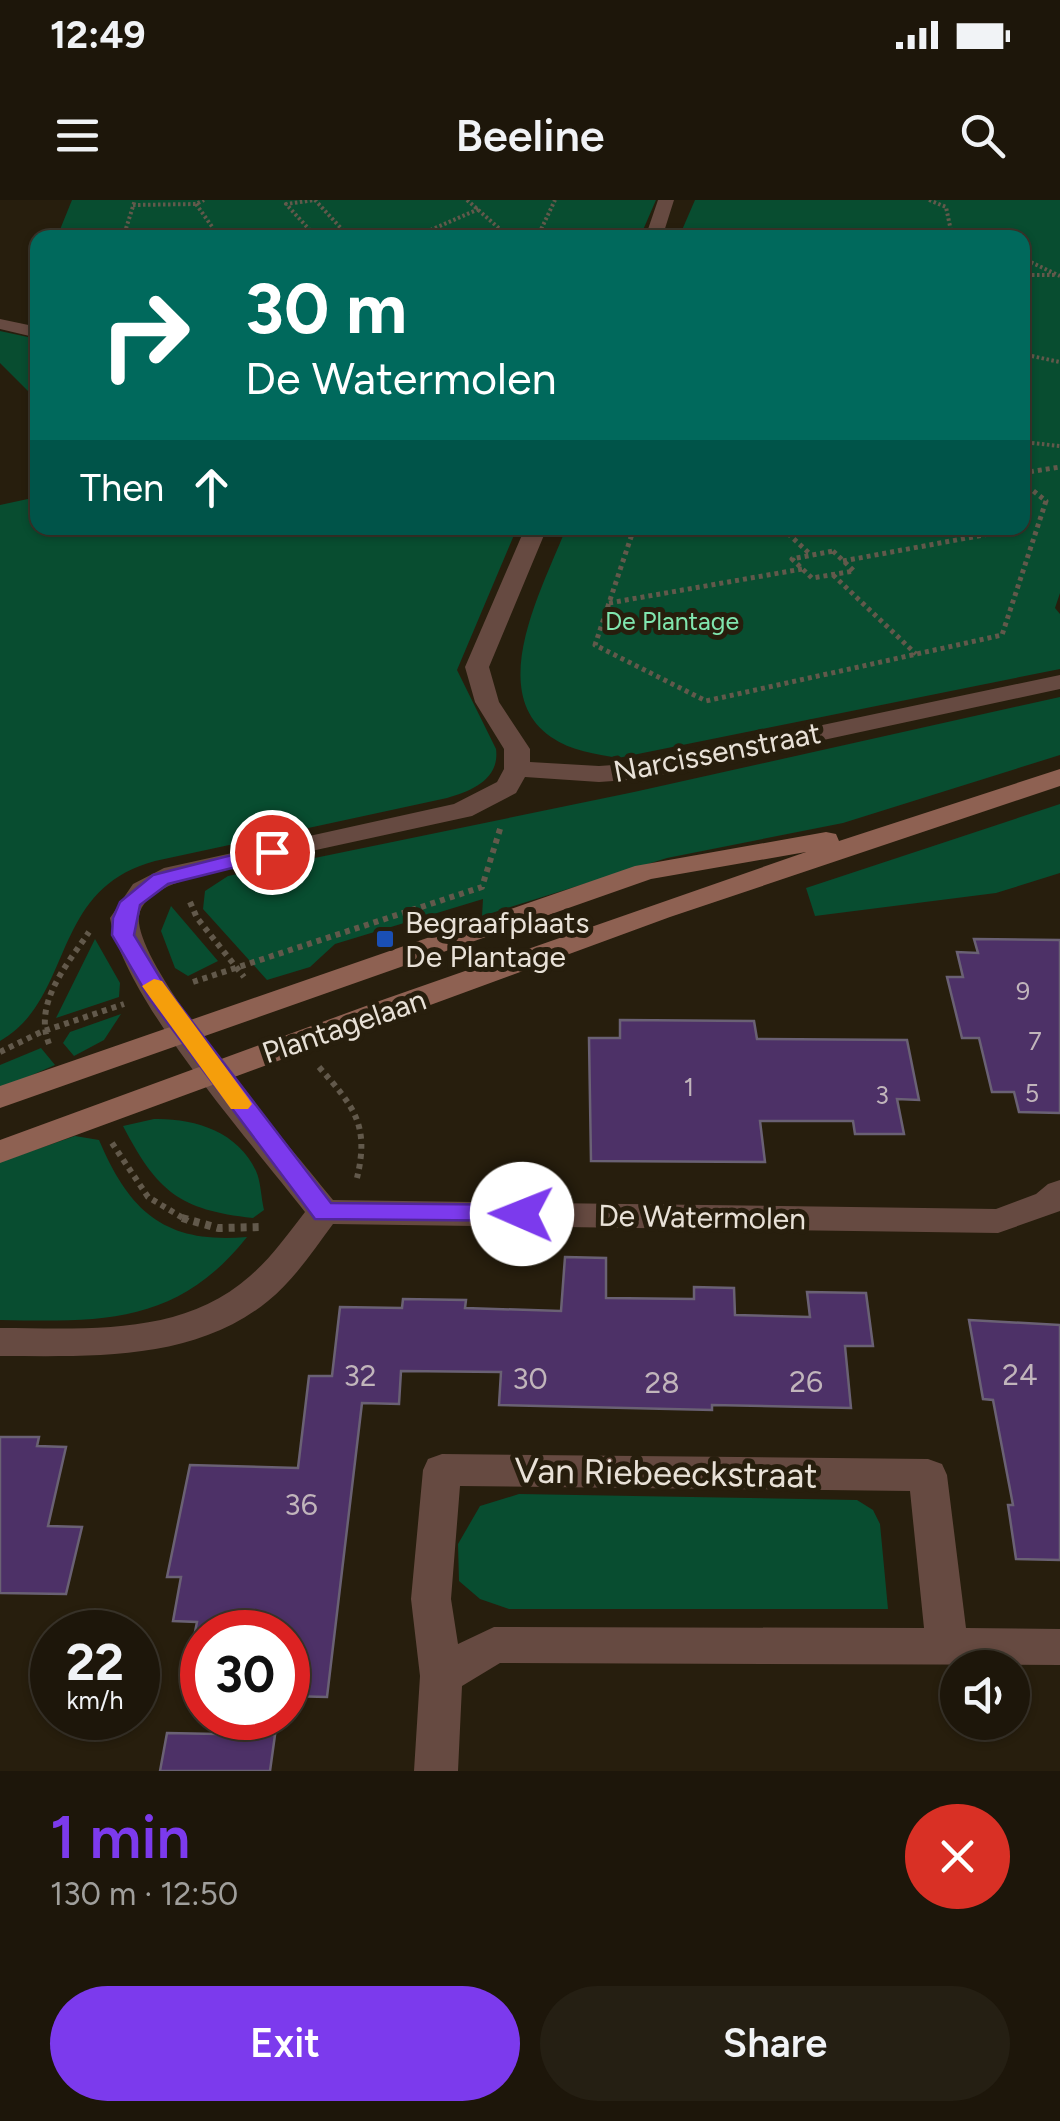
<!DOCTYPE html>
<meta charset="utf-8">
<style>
:root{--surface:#1d160a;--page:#251f13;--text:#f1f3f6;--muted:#a09f9c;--line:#3b352b;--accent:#7c3aed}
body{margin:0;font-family:Figtree,sans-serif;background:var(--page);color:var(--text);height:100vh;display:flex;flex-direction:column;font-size:38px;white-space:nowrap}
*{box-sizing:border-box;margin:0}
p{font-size:32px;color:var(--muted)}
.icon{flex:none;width:55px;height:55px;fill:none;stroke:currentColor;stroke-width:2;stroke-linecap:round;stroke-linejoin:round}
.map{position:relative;height:1571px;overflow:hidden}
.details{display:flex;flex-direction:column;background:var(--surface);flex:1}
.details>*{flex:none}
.banner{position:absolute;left:30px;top:30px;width:1000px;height:305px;border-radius:20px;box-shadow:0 2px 8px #0004,0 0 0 2px var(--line);background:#00695c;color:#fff;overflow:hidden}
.controls{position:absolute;left:940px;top:1450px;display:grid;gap:20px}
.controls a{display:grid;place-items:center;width:90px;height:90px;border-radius:50%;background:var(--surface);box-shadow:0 2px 8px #0004,0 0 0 2px var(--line);font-size:50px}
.speed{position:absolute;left:30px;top:1410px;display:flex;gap:20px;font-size:50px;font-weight:700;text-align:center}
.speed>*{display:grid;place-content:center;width:130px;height:130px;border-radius:50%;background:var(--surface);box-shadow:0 2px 8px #0004,0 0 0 2px var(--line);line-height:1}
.speed small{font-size:25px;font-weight:400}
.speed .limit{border:15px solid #d22;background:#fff;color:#111}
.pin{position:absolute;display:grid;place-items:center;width:85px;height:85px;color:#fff;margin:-42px;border:5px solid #fff;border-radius:50%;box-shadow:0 2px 10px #0007}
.me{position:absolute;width:110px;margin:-55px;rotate:271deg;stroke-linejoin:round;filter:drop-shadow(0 0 8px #0008)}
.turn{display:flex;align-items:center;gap:35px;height:210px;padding:0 50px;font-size:45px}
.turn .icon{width:130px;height:130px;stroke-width:2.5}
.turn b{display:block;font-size:70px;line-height:85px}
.then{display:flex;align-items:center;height:95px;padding:0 50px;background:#0003;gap:20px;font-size:38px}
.round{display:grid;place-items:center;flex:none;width:105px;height:105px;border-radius:52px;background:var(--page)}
.headline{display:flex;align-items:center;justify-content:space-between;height:170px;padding:0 50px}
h1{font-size:60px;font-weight:600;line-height:75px;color:var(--accent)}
.button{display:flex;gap:20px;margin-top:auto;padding:20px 50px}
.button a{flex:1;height:115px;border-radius:60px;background:var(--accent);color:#fff;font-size:40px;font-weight:600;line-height:115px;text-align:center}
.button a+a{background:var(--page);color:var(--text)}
.status{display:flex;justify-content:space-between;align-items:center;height:70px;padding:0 50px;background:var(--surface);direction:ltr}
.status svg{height:28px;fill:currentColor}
header{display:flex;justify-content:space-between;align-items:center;height:130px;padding:0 50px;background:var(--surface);font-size:45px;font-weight:600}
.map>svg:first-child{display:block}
.green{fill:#084d30}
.building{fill:#4d3167;stroke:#6a6174;stroke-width:2.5}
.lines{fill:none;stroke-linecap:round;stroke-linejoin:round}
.path-far3{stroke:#62594b;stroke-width:4;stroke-dasharray:2.5 2.5;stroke-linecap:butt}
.path-far2{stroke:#62594b;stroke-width:5;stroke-dasharray:4 4;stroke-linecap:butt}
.path-far1{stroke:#62594b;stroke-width:6;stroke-dasharray:5 5;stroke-linecap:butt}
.path{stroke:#62594b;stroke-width:8;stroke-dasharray:6 6;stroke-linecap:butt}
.minor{fill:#664a41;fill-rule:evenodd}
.secondary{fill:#8e6152;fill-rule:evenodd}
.route{fill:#7c3aed;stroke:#51269a;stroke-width:2.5}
.slow{fill:#f59e0b}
.transit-dot{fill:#1a4fb4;stroke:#271e0d;stroke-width:4}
.labels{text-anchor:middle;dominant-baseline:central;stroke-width:10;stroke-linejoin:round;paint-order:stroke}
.far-park-label{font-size:25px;fill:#80e6af;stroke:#271e0d}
.number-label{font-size:25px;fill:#c1b5bb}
.street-label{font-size:30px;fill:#e8e1d7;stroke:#271e0d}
.poi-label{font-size:30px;fill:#e8e1d7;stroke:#271e0d;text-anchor:start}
.near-number-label{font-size:30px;fill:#c1b5bb}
.near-street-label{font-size:35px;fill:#e8e1d7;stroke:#271e0d}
</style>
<div class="status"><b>12:49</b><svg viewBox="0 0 49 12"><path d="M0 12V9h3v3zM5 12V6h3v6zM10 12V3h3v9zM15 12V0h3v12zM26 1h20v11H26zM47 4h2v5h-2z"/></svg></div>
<header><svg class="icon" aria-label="menu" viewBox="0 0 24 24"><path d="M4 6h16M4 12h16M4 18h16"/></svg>Beeline<svg class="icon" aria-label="search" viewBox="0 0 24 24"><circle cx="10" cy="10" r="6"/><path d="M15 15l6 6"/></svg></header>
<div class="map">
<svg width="1060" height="1571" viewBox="0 0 1060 1571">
<rect width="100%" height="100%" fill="#271e0d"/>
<!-- green -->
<path class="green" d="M 72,0 L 656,0 L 640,37 L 57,37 Z
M 695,0 L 1060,0 L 1060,393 L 1055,408 L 1060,414 L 1060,469 L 618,558 C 596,554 571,551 551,537 C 484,491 545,384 566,328 L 1022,328 L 1022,38 L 679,37 Z
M 0,131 L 37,139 L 37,200 L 0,163 Z
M 37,297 L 38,328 L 517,328 L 457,470 L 496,549 C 500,579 472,591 447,598 L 155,661 C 49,689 75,798 0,841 L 0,305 Z
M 1060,497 L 1060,555 L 843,623 L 667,658 L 482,716 L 483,699 L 335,744 L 310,767 L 267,780 L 203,709 L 205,691 L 228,676 L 634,592 Z
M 1060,604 L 1060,673 L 996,693 L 815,716 L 806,688 Z
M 171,706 L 218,761 L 188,776 L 175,768 L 161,731 Z
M 95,739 L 120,783 L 119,797 L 56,818 Z
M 121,814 L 104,840 L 74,856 L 63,843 L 70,832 Z
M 41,848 L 55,865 L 0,889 L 0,865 Z
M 154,919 C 193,918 238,931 256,971 C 261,982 261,998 264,1010 L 253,1018 C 179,1010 157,991 123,926 Z
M 75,936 L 99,940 C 130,1013 166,1044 247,1037 C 178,1124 104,1122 0,1120 L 0,962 Z
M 519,1294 L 857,1300 L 873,1310 L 880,1324 L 888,1409 L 509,1409 L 480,1399 L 459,1381 L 458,1344 L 480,1306 Z"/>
<!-- building -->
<path class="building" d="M 974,739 L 1060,740 L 1060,913 L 1019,912 L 1014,892 L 992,892 L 979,838 L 962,838 L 947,777 L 963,777 L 957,752 L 978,753 Z
M 620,820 L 754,821 L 757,839 L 907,840 L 919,900 L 897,899 L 904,934 L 855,934 L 853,921 L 760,921 L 765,962 L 591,961 L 589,838 L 620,838 Z
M 565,1057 L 606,1058 L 606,1098 L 694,1099 L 694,1087 L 734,1088 L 735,1115 L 810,1117 L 807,1092 L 866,1093 L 873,1146 L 845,1146 L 851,1208 L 712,1205 L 712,1210 L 499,1205 L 501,1172 L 401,1171 L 399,1204 L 362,1203 L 327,1497 L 288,1496 L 288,1432 L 195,1432 L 197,1422 L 173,1421 L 181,1377 L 167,1377 L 190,1265 L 298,1268 L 309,1176 L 332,1176 L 340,1107 L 402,1108 L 403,1099 L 466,1100 L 465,1108 L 561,1111 Z
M 969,1120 L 1060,1125 L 1060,1360 L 1016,1359 L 1008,1305 L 1013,1305 L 993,1200 L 983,1199 Z
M 0,1237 L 39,1237 L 37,1246 L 66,1247 L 48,1326 L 82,1327 L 66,1394 L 0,1393 Z
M 167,1533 L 275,1535 L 270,1571 L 160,1571 Z"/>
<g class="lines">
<!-- path-far3 -->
<path class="path-far3" d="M 467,0 L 510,38
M 929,0 L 946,7 L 951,31
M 196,4 L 213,28 L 212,38
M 133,5 L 196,4 L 204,0
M 123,38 L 135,0
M 317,38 L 286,4 L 315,0 L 350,38
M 412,38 L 479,9
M 537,38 L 555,0
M 926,38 L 951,31 L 967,38
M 1022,58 L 1060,76
M 1022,75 L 1056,75
M 1022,154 L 1060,162
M 1022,242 L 1060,246"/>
<!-- path-far2 -->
<path class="path-far2" d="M 1022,273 L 1060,267
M 634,328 L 595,445 L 706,501 L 1002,435 L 1046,301 L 1022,282
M 782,328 L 810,354
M 833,351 L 854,371 L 812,378 L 792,359 Z
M 843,361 L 1021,328
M 833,375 L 916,454
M 609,403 L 802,369"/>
<!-- path-far1 -->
<path class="path-far1" d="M 190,702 L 197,718 L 244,777
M 193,782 L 482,687 L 501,626
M 49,844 C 33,803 67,765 89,732
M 0,852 L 41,832 L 124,804
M 319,867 C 353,906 370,924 357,978
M 112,943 L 148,997 L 188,1021"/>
<!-- path -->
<path class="path" d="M 182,1018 L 218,1028 L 263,1027"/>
<!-- minor -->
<path class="minor" d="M 658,0 L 674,0 L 662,38 L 645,38 Z
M 0,119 L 38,127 L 38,138 L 0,129 Z
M 525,328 L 547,328 L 489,467 L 499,502 L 530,549 L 530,562 L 599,566 L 642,563 L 1060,475 L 1060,489 L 642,579 L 599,582 L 525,577 L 516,593 L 472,616 L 201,675 C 181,681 143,691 139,716 C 132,766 297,954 333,1000 L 996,1009 L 1036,994 L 1048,984 L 1060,980 L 1060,1011 L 998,1033 L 333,1024 C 313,1051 294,1080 268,1101 C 193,1162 91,1156 0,1156 L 0,1128 C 85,1128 182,1137 250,1076 C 271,1058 288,1034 305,1012 C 251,942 125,801 110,718 L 133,684 L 164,668 L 454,604 L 497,582 L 504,569 L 504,549 L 475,502 L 465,467 Z
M 442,1254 L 928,1259 L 942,1264 L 947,1275 L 966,1428 L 1060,1429 L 1060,1465 L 500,1463 L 462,1486 L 458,1571 L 414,1571 L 420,1476 L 411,1399 L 423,1270 L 428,1259 ZM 460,1286 L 910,1291 L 924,1428 L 494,1427 L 458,1444 L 451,1399 Z"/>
<!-- secondary -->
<path class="secondary" d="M 1060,569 L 1060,586 L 670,717 L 0,963 L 0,940 L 385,799 L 806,652 L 651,679 L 0,908 L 0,886 L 635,666 L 826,632 L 836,634 L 839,641 Z"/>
</g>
<!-- route -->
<path class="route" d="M 272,645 L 283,652 L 280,656 L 168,684 L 140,705 L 134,735 L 167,789 L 331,1003 L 522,1005 L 531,1008 L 535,1014 L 531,1021 L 315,1019 L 149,798 L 112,735 L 113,718 L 120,702 L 153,675 Z"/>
<!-- slow -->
<path class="slow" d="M 154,779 L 162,781 L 248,898 L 252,904 L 248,909 L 231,909 L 142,786 Z"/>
<!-- markers -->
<rect class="transit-dot" x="375" y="729" width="20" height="20" rx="5"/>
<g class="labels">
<!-- far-park labels -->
<g class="far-park-label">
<text x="672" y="421">De Plantage</text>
</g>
<!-- number labels -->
<g class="number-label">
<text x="1023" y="791">9</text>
<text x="1035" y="841">7</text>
<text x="689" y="887">1</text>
<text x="1032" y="893">5</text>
<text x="882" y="895">3</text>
</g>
<!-- street labels -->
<g class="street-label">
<text transform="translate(717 552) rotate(-11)">Narcissenstraat</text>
<text transform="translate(344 826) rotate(-19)">Plantagelaan</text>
<text transform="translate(702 1017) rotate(1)">De Watermolen</text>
</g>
<!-- poi labels -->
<g class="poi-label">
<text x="405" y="722">Begraafplaats<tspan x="405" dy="34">De Plantage</tspan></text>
</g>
<!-- near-number labels -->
<g class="near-number-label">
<text x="1020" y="1174">24</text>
<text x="360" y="1175">32</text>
<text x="530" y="1178">30</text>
<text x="806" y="1181">26</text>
<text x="662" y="1182">28</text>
<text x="301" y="1304">36</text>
</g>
<!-- near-street labels -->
<g class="near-street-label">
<text transform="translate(666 1273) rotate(1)">Van Riebeeckstraat</text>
</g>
</g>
</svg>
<div class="controls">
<a><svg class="icon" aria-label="sound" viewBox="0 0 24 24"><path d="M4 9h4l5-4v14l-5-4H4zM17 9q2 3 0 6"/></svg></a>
</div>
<div class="speed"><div>22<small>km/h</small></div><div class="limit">30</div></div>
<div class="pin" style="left:272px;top:652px;background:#d93025"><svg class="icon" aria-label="arrive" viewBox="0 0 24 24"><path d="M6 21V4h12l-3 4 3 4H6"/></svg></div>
<svg class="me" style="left:522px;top:1014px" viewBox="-20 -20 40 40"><circle r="19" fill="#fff"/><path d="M0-13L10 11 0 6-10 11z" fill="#7c3aed"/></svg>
<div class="banner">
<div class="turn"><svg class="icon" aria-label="right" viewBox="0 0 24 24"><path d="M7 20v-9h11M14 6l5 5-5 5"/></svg><div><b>30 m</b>De Watermolen</div></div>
<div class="then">Then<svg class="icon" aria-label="ahead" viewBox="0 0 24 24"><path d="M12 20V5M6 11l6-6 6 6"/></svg></div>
</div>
</div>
<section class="details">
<div class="headline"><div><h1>1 min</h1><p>130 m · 12:50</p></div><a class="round" style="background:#d93025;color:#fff"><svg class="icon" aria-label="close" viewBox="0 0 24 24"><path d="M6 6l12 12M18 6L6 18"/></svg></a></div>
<div class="button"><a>Exit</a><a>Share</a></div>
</section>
